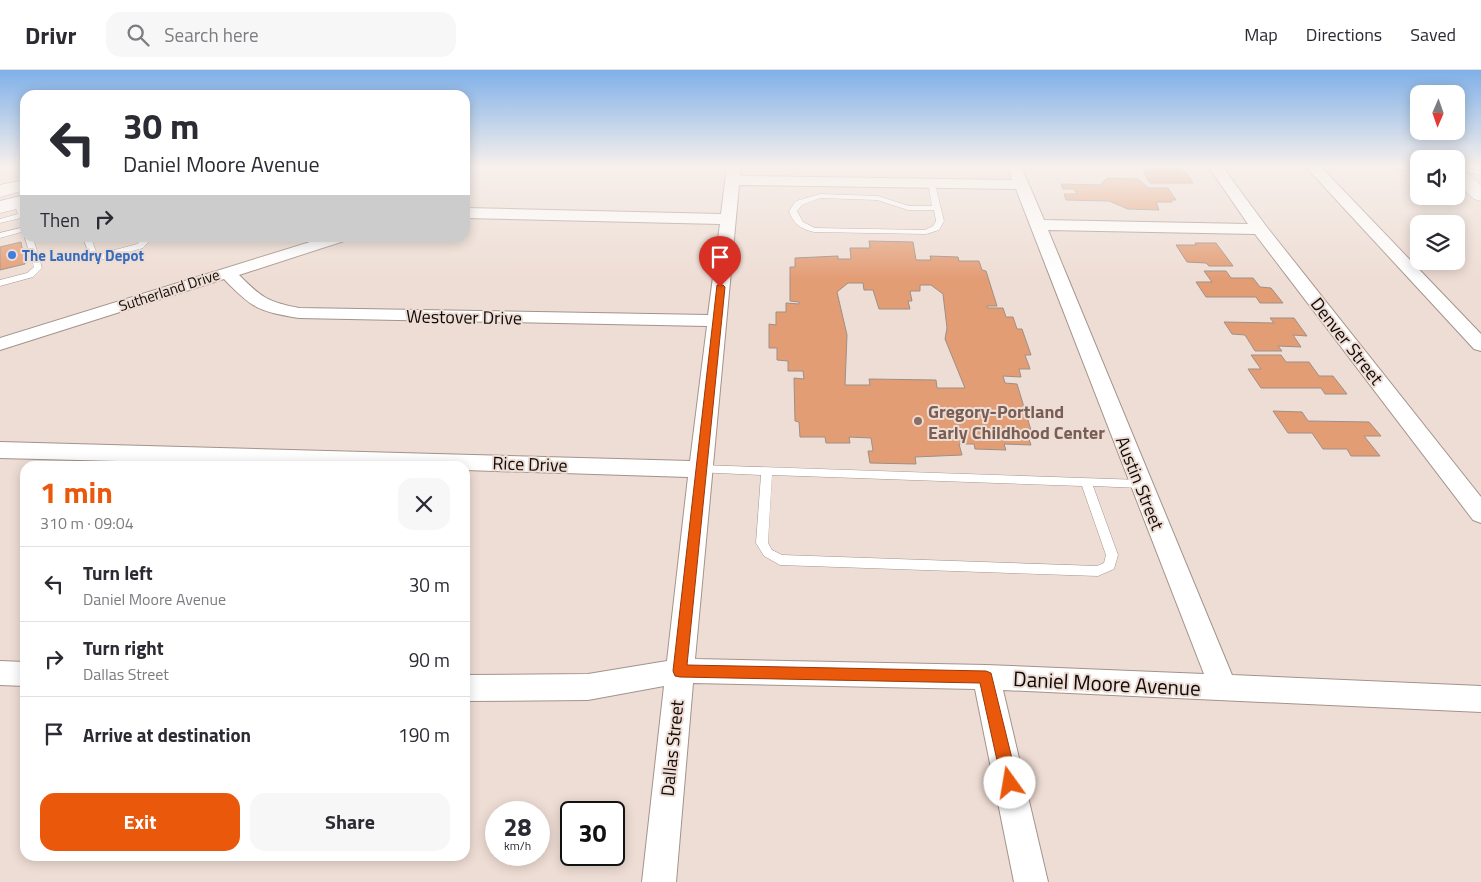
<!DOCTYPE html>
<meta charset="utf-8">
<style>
:root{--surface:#fff;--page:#f7f7f7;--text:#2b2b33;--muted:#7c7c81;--line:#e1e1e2;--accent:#ea580c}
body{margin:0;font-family:"Titillium Web",sans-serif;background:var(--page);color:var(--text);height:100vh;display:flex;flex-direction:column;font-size:19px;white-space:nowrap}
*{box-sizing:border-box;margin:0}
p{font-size:16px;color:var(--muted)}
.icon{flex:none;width:28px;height:28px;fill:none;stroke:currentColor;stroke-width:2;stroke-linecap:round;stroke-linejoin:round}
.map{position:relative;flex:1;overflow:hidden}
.details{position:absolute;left:20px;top:391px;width:450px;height:400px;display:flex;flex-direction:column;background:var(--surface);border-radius:15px;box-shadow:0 2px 12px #0003}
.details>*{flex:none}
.guide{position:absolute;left:20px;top:20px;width:450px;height:152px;border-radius:15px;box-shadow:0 2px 12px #0003;background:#fff;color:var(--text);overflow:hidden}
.needle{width:32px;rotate:182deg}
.tools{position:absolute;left:1410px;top:15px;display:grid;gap:10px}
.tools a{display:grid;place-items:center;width:55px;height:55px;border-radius:10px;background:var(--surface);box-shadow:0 2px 12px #0003;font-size:25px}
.speed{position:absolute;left:485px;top:731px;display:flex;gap:10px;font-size:25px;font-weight:700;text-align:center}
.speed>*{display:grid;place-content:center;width:65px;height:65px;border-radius:50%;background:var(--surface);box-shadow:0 2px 12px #0003;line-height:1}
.speed small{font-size:12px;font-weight:400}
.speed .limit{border:2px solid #111;border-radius:8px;background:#fff;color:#111}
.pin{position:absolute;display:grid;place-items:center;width:42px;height:42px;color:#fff;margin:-51px -21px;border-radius:50% 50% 50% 0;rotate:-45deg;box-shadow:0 0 5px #0007}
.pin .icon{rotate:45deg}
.me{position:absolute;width:55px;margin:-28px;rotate:347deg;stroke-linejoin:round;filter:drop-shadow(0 0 4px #0008)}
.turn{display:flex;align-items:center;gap:18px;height:105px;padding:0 20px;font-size:22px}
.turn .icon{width:65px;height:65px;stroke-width:2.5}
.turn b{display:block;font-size:35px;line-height:42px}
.then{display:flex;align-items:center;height:48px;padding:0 20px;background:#0003;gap:10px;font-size:19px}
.round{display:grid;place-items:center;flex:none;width:52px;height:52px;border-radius:15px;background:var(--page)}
.headline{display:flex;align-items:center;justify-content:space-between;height:85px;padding:0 20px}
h1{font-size:30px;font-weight:700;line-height:38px;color:var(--accent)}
.primary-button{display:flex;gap:10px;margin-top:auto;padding:10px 20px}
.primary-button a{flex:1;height:58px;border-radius:15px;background:var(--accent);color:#fff;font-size:20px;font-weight:700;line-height:58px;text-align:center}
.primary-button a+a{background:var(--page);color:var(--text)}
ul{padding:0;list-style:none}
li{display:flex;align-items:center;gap:15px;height:75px;padding:0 20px;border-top:1px solid var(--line)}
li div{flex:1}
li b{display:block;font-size:19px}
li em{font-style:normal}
header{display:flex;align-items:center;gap:30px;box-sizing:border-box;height:70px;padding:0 25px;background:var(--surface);border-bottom:1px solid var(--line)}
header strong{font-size:24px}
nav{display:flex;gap:28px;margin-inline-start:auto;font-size:18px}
.search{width:350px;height:45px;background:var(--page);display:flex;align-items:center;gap:12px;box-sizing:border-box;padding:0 18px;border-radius:15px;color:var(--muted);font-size:19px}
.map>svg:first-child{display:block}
.building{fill:#e39d75;stroke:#9e8f86;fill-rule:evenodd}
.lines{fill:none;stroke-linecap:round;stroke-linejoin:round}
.service-casing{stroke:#a3938b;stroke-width:1}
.minor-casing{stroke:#a3938b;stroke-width:2}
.tertiary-casing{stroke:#a3938b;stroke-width:1}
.secondary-casing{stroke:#a3938b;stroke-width:1}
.motorway-casing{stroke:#a3938b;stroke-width:1}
.service{fill:#fff;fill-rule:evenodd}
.minor{fill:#fff;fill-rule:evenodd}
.tertiary{fill:#fff;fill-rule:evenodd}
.secondary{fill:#fff;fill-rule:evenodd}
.motorway{fill:#fff;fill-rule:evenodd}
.route{fill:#ea580c;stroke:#983908}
.shop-dot{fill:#3f7fe0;stroke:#eeddd4;stroke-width:2}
.education-dot{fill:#8d6e63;stroke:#eeddd4;stroke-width:2}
.labels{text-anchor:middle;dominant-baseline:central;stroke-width:4;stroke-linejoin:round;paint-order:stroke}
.far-shop-label{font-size:15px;font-weight:bold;fill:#366cbe;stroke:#eeddd4;text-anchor:start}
.far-street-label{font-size:15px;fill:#100a08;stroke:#eeddd4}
.street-label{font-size:18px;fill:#100a08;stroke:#eeddd4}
.education-label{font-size:18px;font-weight:bold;fill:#785e54;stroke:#eeddd4;text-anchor:start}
.near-street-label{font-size:21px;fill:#100a08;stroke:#eeddd4}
</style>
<header>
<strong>Drivr</strong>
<div class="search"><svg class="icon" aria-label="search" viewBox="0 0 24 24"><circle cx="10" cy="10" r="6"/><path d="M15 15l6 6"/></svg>Search here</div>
<nav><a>Map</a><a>Directions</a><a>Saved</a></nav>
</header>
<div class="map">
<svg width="1481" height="812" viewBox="0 0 1481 812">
<rect width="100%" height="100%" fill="#eeddd4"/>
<!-- building -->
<path class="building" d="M 1146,96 L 1179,96 L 1182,100 L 1177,100 L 1178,102 L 1186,102 L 1193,113 L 1150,113 L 1143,101 L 1150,101 Z
M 1107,108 L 1138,109 L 1148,118 L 1168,118 L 1176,130 L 1171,130 L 1172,132 L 1156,132 L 1159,140 L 1128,139 L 1109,131 L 1066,130 L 1064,124 L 1077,124 L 1074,119 L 1063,119 L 1061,114 L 1100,115 Z
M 869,171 L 913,172 L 916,190 L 931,190 L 930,186 L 958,187 L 959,191 L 979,191 L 982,200 L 986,201 L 997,236 L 987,236 L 988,238 L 1003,238 L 1006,247 L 1013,247 L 1017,259 L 1022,259 L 1031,285 L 1025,285 L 1030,299 L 1019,299 L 1021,307 L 1003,306 L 1005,313 L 1017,314 L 1031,360 L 1026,360 L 1031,375 L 1004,374 L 1006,380 L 975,379 L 974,374 L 959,374 L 962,385 L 915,387 L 916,394 L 870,393 L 868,381 L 873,381 L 871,368 L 849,367 L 850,373 L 826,373 L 825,367 L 800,367 L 799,352 L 795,351 L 794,308 L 804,309 L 803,301 L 788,301 L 788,291 L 777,290 L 777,278 L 769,278 L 769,254 L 776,255 L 776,242 L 786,242 L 786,233 L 799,234 L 799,232 L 790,231 L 790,197 L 795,197 L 795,188 L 838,186 L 838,189 L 851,189 L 850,178 L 870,178 ZM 848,213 L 863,213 L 864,220 L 873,220 L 879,239 L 910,239 L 908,231 L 912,231 L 910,221 L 920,221 L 920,215 L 931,215 L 943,224 L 947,258 L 945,269 L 965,318 L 937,318 L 936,310 L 869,309 L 870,315 L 845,315 L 847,265 L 837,222 Z
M 21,172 L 25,194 L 0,200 L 0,177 Z
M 1195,173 L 1216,173 L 1233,196 L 1209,196 L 1206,193 L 1187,192 L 1176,175 L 1196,175 Z
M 1204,201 L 1226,201 L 1231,208 L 1253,208 L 1260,217 L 1271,218 L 1283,233 L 1260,233 L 1256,227 L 1206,227 L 1196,212 L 1212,212 Z
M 1270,248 L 1294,248 L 1307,266 L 1293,265 L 1301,277 L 1278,276 L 1282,281 L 1255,281 L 1245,265 L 1232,264 L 1224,252 L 1274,253 Z
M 1251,285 L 1281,285 L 1286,292 L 1309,292 L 1319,306 L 1333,306 L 1347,324 L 1325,324 L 1321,318 L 1261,318 L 1248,299 L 1261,299 Z
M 1273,341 L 1302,342 L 1308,351 L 1369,352 L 1381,366 L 1364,366 L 1380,386 L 1351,386 L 1347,379 L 1323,379 L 1312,363 L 1288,363 Z"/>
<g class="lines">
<!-- service casing -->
<g class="service-casing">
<path id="service" d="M 1456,96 L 1481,101 L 1481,105 L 1456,100 Z
M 928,112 L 935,114 L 944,151 L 939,160 L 926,164 L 814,162 C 801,159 793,154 789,141 L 796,131 L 820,124 L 878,126 L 909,136 L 932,136 ZM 820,128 L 877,130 L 908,140 L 934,140 L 936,151 L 933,156 L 925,160 L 815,158 L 803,152 L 797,141 L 802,135 Z
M 15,131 L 22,133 L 25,147 L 0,153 L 0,149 L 18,144 L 14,133 Z
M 25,157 L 25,161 L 0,168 L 0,163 Z
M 25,168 L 33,168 L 42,198 L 33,207 L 0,216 L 0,210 L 27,203 L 34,197 Z
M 83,168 L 91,168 L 97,184 L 100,184 L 137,174 L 144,168 L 152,168 L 143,178 L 100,190 L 91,188 Z
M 700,395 L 1141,410 L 1147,414 L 1141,418 L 1093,416 L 1118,485 L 1114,499 L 1098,506 L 780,495 L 764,486 L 756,473 L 761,405 L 696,402 L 694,399 ZM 772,405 L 1082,416 L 1106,485 L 1104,493 L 1097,496 L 782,485 L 772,480 L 768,473 Z"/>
</g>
<!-- minor casing -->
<g class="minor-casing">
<path id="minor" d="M 727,96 L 741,96 L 740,106 L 1012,110 L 1007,96 L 1021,96 L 1044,150 L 1248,154 L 1208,96 L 1222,96 L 1266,156 L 1481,427 L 1481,453 L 1473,450 L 1255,164 L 1048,160 L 1232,605 L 1481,616 L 1481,642 L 1003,620 L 1048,812 L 1014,812 L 975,619 L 693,613 L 676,812 L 642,812 L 664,616 L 588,630 L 465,631 L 465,605 L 588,604 L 667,591 L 688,407 L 465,400 L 465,396 L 313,396 L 0,388 L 0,372 L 690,391 L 707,256 L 299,248 C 258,241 253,239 224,209 L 0,280 L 0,268 L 323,168 L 346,168 L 344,171 L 239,205 C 261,227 267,232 299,238 L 708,245 L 720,154 L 465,148 L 465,138 L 721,144 ZM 739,115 L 1016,119 L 1204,604 L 986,595 L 695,589 Z
M 1305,96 L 1320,96 L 1481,264 L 1481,281 L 1474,279 Z
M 1395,96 L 1419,96 L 1419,100 L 1397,99 Z
M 0,591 L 25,592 L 25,616 L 0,615 Z"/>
</g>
<!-- tertiary casing -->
<g class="tertiary-casing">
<path id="tertiary" d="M 1456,98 L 1462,99 L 1481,115 L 1481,131 L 1474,129 L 1456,113 Z"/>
</g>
<!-- secondary casing -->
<g class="secondary-casing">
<path id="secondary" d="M 25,125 L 25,137 L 0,143 L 0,131 Z"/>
</g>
<!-- motorway casing -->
<g class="motorway-casing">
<path id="motorway" d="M 25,110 L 25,120 L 0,127 L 0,115 Z"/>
</g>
<!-- service -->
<use href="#service" class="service"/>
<!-- minor -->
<use href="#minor" class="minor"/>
<!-- tertiary -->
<use href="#tertiary" class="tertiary"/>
<!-- secondary -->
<use href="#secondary" class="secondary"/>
<!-- motorway -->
<use href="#motorway" class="motorway"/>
</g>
<!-- sky -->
<linearGradient id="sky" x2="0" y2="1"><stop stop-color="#7fb0e8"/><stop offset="0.46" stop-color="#f7f0ec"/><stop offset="1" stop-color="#f7f0ec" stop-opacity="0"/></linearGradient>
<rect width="1481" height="209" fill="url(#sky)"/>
<!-- route -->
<path class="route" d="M 717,215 L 723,215 L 725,217 L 687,595 L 986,601 L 991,603 L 1018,713 L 1015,719 L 1010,721 L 1004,719 L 1002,713 L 980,613 L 680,607 L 675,606 L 673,601 Z"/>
<!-- markers -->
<circle class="shop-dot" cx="12" cy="185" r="5"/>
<circle class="education-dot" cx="918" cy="351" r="5"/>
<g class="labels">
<!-- far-shop labels -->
<g class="far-shop-label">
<text x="22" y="185">The Laundry Depot</text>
</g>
<!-- far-street labels -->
<g class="far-street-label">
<text transform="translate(169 220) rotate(-18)">Sutherland Drive</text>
</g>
<!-- street labels -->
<g class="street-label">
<text transform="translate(464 247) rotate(1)">Westover Drive</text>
<text transform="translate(1347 271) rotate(52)">Denver Street</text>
<text transform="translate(530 394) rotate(2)">Rice Drive</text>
<text transform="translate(1140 413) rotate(68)">Austin Street</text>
<text transform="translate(672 678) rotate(-84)">Dallas Street</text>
</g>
<!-- education labels -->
<g class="education-label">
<text x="928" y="341">Gregory-Portland<tspan x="928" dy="21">Early Childhood Center</tspan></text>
</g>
<!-- near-street labels -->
<g class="near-street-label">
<text transform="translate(1107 613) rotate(3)">Daniel Moore Avenue</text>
</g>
</g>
</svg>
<div class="tools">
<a><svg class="needle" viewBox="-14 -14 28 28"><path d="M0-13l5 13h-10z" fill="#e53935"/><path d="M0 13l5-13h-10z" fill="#7c7c81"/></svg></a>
<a><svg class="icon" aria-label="sound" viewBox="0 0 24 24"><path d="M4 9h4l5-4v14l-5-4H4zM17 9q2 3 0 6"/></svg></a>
<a><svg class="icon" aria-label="layers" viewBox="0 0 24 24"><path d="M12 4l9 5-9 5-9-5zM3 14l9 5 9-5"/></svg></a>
</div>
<div class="speed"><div>28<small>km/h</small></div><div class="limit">30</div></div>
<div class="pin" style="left:720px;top:217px;background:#d93025"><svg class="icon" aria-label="arrive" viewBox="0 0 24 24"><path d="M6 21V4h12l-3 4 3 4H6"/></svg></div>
<svg class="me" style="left:1010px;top:713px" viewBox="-20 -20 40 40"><circle r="19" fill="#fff"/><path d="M0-13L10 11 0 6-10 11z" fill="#ea580c"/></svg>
<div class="guide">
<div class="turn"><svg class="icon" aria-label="left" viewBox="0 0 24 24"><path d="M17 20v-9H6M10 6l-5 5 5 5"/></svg><div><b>30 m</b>Daniel Moore Avenue</div></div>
<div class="then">Then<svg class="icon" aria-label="right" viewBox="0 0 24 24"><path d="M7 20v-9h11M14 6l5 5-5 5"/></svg></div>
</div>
<section class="details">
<div class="headline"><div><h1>1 min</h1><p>310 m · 09:04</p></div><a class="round"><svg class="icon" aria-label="close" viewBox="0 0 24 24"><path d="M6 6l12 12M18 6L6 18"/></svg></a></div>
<ul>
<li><svg class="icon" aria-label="left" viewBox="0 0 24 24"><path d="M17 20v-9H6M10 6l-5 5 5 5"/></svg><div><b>Turn left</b><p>Daniel Moore Avenue</p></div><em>30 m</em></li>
<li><svg class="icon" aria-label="right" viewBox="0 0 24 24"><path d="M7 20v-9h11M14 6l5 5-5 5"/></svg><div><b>Turn right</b><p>Dallas Street</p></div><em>90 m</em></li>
<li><svg class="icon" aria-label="arrive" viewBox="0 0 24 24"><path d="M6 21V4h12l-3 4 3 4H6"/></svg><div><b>Arrive at destination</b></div><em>190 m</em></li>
</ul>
<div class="primary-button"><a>Exit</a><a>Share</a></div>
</section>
</div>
